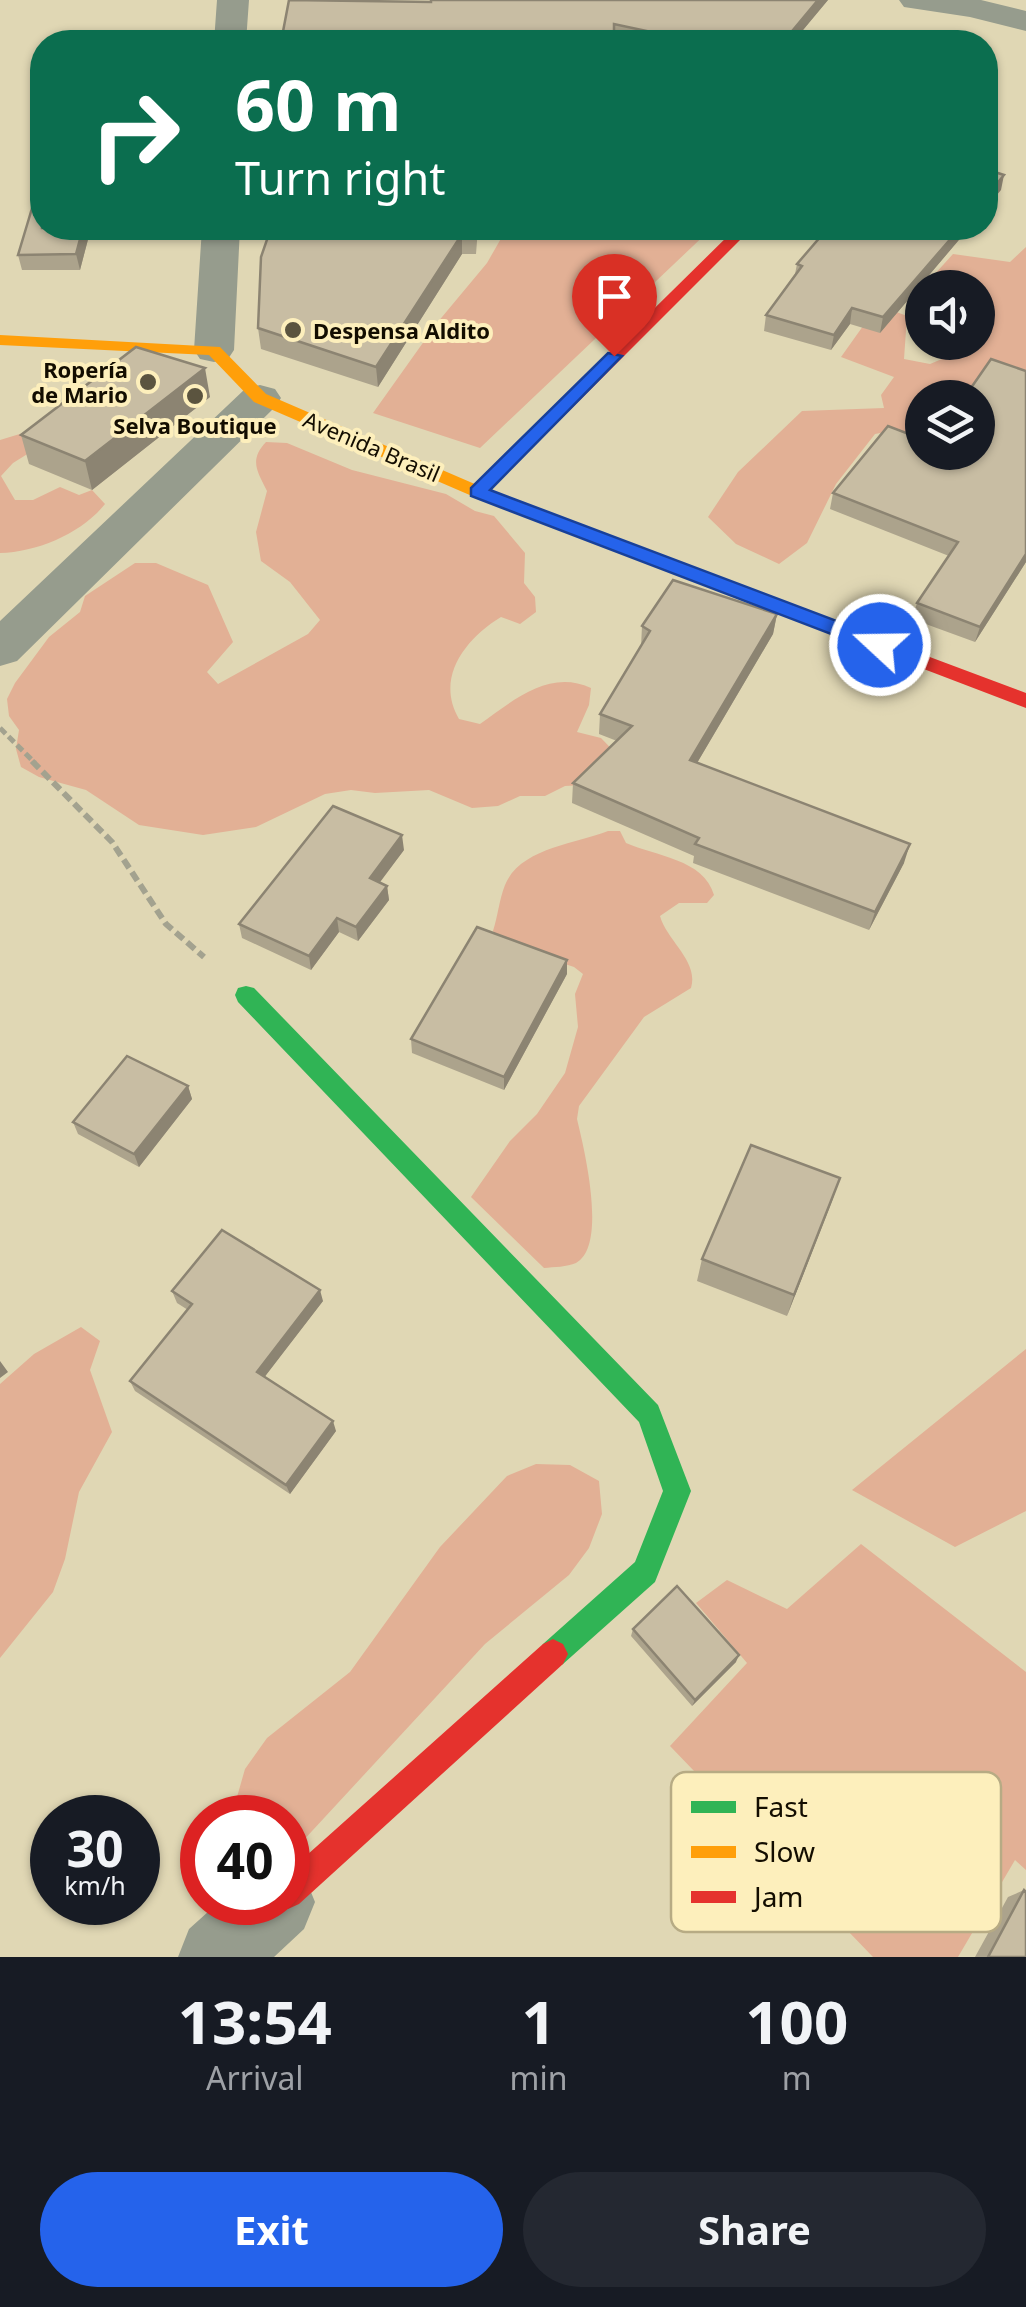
<!DOCTYPE html>
<meta charset="utf-8">
<style>
:root{--surface:#171b24;--page:#242831;--text:#f1f3f6;--muted:#9ea1a6;--accent:#2563eb}
body{margin:0;font-family:"Noto Sans",sans-serif;background:var(--page);color:var(--text);height:100vh;display:flex;flex-direction:column;font-size:38px;white-space:nowrap}
*{box-sizing:border-box;margin:0}
p{font-size:32px;color:var(--muted)}
.icon{flex:none;width:55px;height:55px;fill:none;stroke:currentColor;stroke-width:2;stroke-linecap:round;stroke-linejoin:round}
.map{position:relative;height:1957px;overflow:hidden}
.details{display:flex;flex-direction:column;background:var(--surface);flex:1}
.details>*{flex:none}
.guide{position:absolute;left:30px;top:30px;width:968px;height:210px;border-radius:40px;box-shadow:0 2px 8px #0004;background:#0b6e4f;color:#fff;overflow:hidden}
.fabs{position:absolute;left:905px;top:270px;display:grid;gap:20px}
.fabs a{display:grid;place-items:center;width:90px;height:90px;border-radius:50%;background:var(--surface);box-shadow:0 2px 8px #0004;font-size:50px}
.speed{position:absolute;left:30px;top:1795px;display:flex;gap:20px;font-size:50px;font-weight:700;text-align:center}
.speed>*{display:grid;place-content:center;width:130px;height:130px;border-radius:50%;background:var(--surface);box-shadow:0 2px 8px #0004;line-height:1}
.speed small{font-size:25px;font-weight:400}
.speed .limit{border:15px solid #d22;background:#fff;color:#111}
.pin{position:absolute;display:grid;place-items:center;width:85px;height:85px;color:#fff;margin:-102px -42px;border-radius:50% 50% 50% 0;rotate:-45deg;box-shadow:0 0 10px #0007}
.pin .icon{rotate:45deg}
.me{position:absolute;width:110px;margin:-55px;rotate:291deg;stroke-linejoin:round;filter:drop-shadow(0 0 8px #0008)}
.turn{display:flex;align-items:center;gap:35px;height:210px;padding:0 40px;font-size:45px}
.turn .icon{width:130px;height:130px;stroke-width:2.5}
.turn b{display:block;font-size:70px;line-height:85px}
.eta{display:flex;justify-content:space-evenly;align-items:center;height:170px;text-align:center}
.eta b{font-size:60px;font-weight:700;line-height:70px}
.action{display:flex;gap:20px;margin-top:auto;padding:20px 40px}
.action a{flex:1;height:115px;border-radius:60px;background:var(--accent);color:#fff;font-size:40px;font-weight:700;line-height:115px;text-align:center}
.action a+a{background:var(--page);color:var(--text)}
.map>svg:first-child{display:block}
.forest{fill:#e2b095}
.lines{fill:none;stroke-linecap:round;stroke-linejoin:round}
.path-far1{stroke:#a3a28f;stroke-width:5;stroke-dasharray:8 4;stroke-linecap:butt}
.path{stroke:#a3a28f;stroke-width:6;stroke-dasharray:10 5;stroke-linecap:butt}
.street{fill:#969c8d;fill-rule:evenodd}
.fast{fill:#30b455;fill-rule:evenodd}
.slow{fill:#ff9f0a;fill-rule:evenodd}
.jam{fill:#e5322d;fill-rule:evenodd}
.wall{fill:#aca38c}
.shaded-wall{fill:#8c8472}
.building{fill:#c8bda3;stroke:#8c8472;stroke-width:2.5}
.route{fill:#2563eb;stroke:#184099;stroke-width:2.5}
.poi-dot{fill:#5b543f;stroke:#fdefbc;stroke-width:4}
.labels{text-anchor:middle;dominant-baseline:central;stroke-width:8;stroke-linejoin:round;paint-order:stroke}
.far-poi-label{font-size:22px;font-weight:bold;fill:#130d00;stroke:#fdefbc;text-anchor:start}
.far-street-label{font-size:22px;fill:#130d00;stroke:#fdefbc}
.key{fill:#fdefbc;stroke:#b7ab84;stroke-width:2.5}
.key-label{font-size:28px;fill:#130d00}
</style>
<div class="map">
<svg width="1026" height="1957" viewBox="0 0 1026 1957">
<rect width="100%" height="100%" fill="#e0d7b4"/>
<!-- forest -->
<path class="forest" d="M 507,228 L 712,228 L 480,448 L 373,413 L 437,323 L 487,263 Z
M 1026,247 L 1026,380 L 978,398 L 922,398 L 922,451 L 896,430 L 875,434 L 836,484 L 807,543 L 779,564 L 736,544 L 708,517 L 738,472 L 802,411 L 884,408 L 881,395 L 894,377 L 841,357 L 878,305 L 907,316 L 904,359 L 930,364 L 978,344 L 978,288 L 922,288 L 922,299 L 914,297 L 953,254 L 1010,262 Z
M 23,433 L 33,433 L 37,448 L 13,463 L 1,476 L 15,500 L 33,500 L 60,487 L 79,495 L 92,490 L 105,504 C 82,533 38,552 0,553 L 0,440 Z
M 266,442 L 287,443 L 352,470 L 446,494 L 475,511 L 494,516 L 525,553 L 524,583 L 535,597 L 536,612 L 520,624 L 501,617 C 465,639 435,678 459,719 L 480,724 C 514,700 549,669 591,688 L 589,705 L 577,732 L 601,738 L 629,767 L 617,783 L 565,786 L 545,796 L 520,796 L 498,806 L 472,808 L 429,790 L 375,793 L 351,790 L 325,794 L 256,827 L 203,835 L 139,825 L 86,790 L 39,777 L 21,767 L 16,749 L 19,730 L 9,716 L 7,699 L 15,683 L 49,637 L 80,612 L 85,596 L 135,563 L 156,563 L 208,585 L 233,642 L 207,672 L 218,684 L 308,634 L 320,620 L 290,582 L 261,561 L 256,532 L 267,491 C 257,471 249,460 266,442 Z
M 608,831 L 620,831 L 626,843 C 655,856 704,859 714,895 L 707,903 L 679,903 L 660,916 C 667,941 699,961 691,988 L 644,1017 L 579,1106 L 577,1119 C 584,1148 608,1246 576,1263 C 567,1267 554,1267 544,1268 L 471,1197 L 510,1141 L 537,1114 L 565,1073 L 578,1027 L 575,994 L 583,974 L 574,967 L 499,942 L 493,931 C 498,916 499,900 505,885 C 520,848 575,844 608,831 Z
M 81,1327 L 100,1341 L 90,1370 L 112,1432 L 79,1492 L 65,1559 L 53,1592 L 0,1658 L 0,1384 L 34,1354 Z
M 1026,1349 L 1026,1511 L 955,1547 L 852,1490 Z
M 536,1464 L 570,1465 L 599,1481 L 602,1514 L 589,1548 L 569,1575 L 485,1644 L 288,1857 L 288,1818 L 231,1818 L 245,1769 L 267,1738 L 350,1672 L 440,1547 L 507,1476 Z
M 861,1544 L 1026,1672 L 1026,1870 L 1015,1860 L 958,1957 L 873,1957 L 670,1746 L 747,1663 L 696,1603 L 727,1580 L 787,1609 Z"/>
<g class="lines">
<!-- path-far1 -->
<path class="path-far1" d="M 0,728 L 35,763"/>
<!-- path -->
<path class="path" d="M 32,761 L 112,842 L 166,924 L 204,957"/>
<!-- street -->
<path class="street" d="M 217,0 L 249,0 L 246,42 L 214,42 Z
M 899,0 L 981,0 L 1026,11 L 1026,31 L 970,17 L 904,7 Z
M 202,228 L 240,228 L 234,350 L 228,359 L 214,362 L 200,359 L 194,350 Z
M 260,385 L 275,389 L 281,398 L 275,407 L 17,661 L 0,666 L 0,621 L 245,389 Z
M 288,1868 L 304,1875 L 315,1902 L 304,1929 L 274,1957 L 178,1957 L 189,1929 L 219,1902 L 288,1902 Z"/>
<!-- fast -->
<path class="fast" d="M 246,986 L 254,988 L 658,1405 L 691,1491 L 655,1582 L 563,1664 L 553,1669 L 543,1664 L 538,1654 L 543,1644 L 635,1562 L 663,1491 L 639,1422 L 238,1002 L 235,995 L 238,988 Z"/>
<!-- slow -->
<path class="slow" d="M 0,335 L 220,347 L 266,394 L 484,488 L 731,582 L 733,586 L 731,590 L 717,590 L 472,496 L 254,402 L 209,355 L 0,345 Z"/>
<!-- jam -->
<path class="jam" d="M 736,228 L 752,228 L 484,496 L 472,496 L 472,488 Z
M 724,580 L 1026,693 L 1026,708 L 717,590 L 717,582 Z
M 553,1639 L 563,1644 L 568,1654 L 563,1664 L 299,1904 L 288,1909 L 277,1904 L 288,1902 L 288,1872 L 543,1644 Z"/>
</g>
<!-- wall -->
<path class="wall" d="M 431,0 L 828,0 L 793,42 L 628,42 L 614,39 L 614,42 L 281,42 L 431,2 Z
M 42,228 L 91,228 L 80,270 L 22,270 L 18,255 Z
M 271,228 L 478,228 L 476,254 L 462,254 L 378,387 L 261,349 L 258,328 Z
M 969,228 L 880,333 L 850,324 L 831,350 L 764,331 L 766,315 L 795,274 L 797,264 Z
M 1026,371 L 1026,562 L 975,642 L 912,619 L 917,603 L 949,556 L 830,509 L 833,493 L 922,452 Z
M 210,397 L 92,490 L 29,464 L 21,435 Z
M 777,614 L 773,634 L 697,763 L 904,863 L 869,930 L 693,863 L 694,856 L 572,803 L 573,783 L 617,741 L 599,734 L 600,714 L 641,647 L 642,626 Z
M 404,850 L 379,882 L 387,886 L 389,900 L 358,941 L 339,932 L 311,970 L 242,938 L 239,924 Z
M 567,974 L 504,1090 L 412,1053 L 411,1039 Z
M 188,1086 L 192,1099 L 139,1167 L 78,1134 L 73,1122 Z
M 840,1178 L 787,1316 L 697,1281 L 702,1259 Z
M 172,1291 L 323,1301 L 264,1377 L 336,1431 L 290,1494 L 135,1391 L 130,1381 L 188,1310 L 177,1303 Z
M 633,1629 L 736,1662 L 692,1706 L 631,1636 Z
M 1024,1890 L 1026,1957 L 975,1957 L 1008,1897 Z"/>
<!-- shaded-wall -->
<path class="shaded-wall" d="M 818,0 L 828,0 L 793,42 L 783,42 Z
M 1004,175 L 1001,190 L 985,209 L 985,198 Z
M 83,228 L 91,228 L 80,270 L 76,254 Z
M 960,228 L 969,228 L 880,333 L 883,317 Z
M 462,234 L 462,254 L 378,387 L 376,367 Z
M 852,308 L 850,324 L 831,350 L 834,335 Z
M 205,368 L 210,397 L 92,490 L 85,461 Z
M 1026,554 L 1026,562 L 975,642 L 980,627 Z
M 777,614 L 773,634 L 687,780 L 690,760 Z
M 402,835 L 404,850 L 372,893 L 370,878 Z
M 910,844 L 904,863 L 869,930 L 875,912 Z
M 387,886 L 389,900 L 358,941 L 356,927 Z
M 337,918 L 339,932 L 311,970 L 309,956 Z
M 567,960 L 567,974 L 504,1090 L 504,1077 Z
M 188,1086 L 192,1099 L 139,1167 L 134,1154 Z
M 840,1178 L 832,1201 L 787,1316 L 794,1295 Z
M 320,1290 L 323,1301 L 260,1383 L 257,1372 Z
M 0,1361 L 8,1372 L 0,1378 Z
M 333,1421 L 336,1431 L 290,1494 L 286,1485 Z
M 739,1655 L 736,1662 L 692,1706 L 695,1700 Z"/>
<!-- building -->
<path class="building" d="M 289,0 L 431,2 L 431,0 L 818,0 L 783,42 L 698,42 L 614,24 L 614,35 L 577,34 L 577,42 L 281,42 Z
M 985,169 L 1004,175 L 985,198 Z
M 42,175 L 42,228 L 83,228 L 76,254 L 18,255 Z
M 271,228 L 476,228 L 476,234 L 462,234 L 376,367 L 258,328 L 261,257 Z
M 828,228 L 960,228 L 883,317 L 852,308 L 834,335 L 766,315 L 802,266 L 797,264 Z
M 136,347 L 205,368 L 85,461 L 21,435 Z
M 991,359 L 1026,371 L 1026,554 L 980,627 L 917,603 L 958,542 L 833,493 L 888,426 L 922,439 L 922,452 L 978,452 L 978,398 L 964,398 Z
M 673,580 L 777,614 L 690,760 L 910,844 L 875,912 L 695,844 L 699,838 L 573,783 L 632,726 L 600,714 L 650,631 L 642,626 Z
M 333,806 L 402,835 L 370,878 L 387,886 L 356,927 L 337,918 L 309,956 L 239,924 Z
M 477,927 L 567,960 L 504,1077 L 411,1039 Z
M 127,1056 L 188,1086 L 134,1154 L 73,1122 Z
M 751,1145 L 840,1178 L 794,1295 L 702,1259 Z
M 222,1230 L 320,1290 L 257,1372 L 333,1421 L 286,1485 L 130,1381 L 192,1304 L 172,1291 Z
M 677,1586 L 739,1655 L 695,1700 L 633,1629 Z
M 1024,1890 L 1026,1892 L 1026,1957 L 988,1957 Z"/>
<!-- route -->
<path class="route" d="M 608,353 L 622,356 L 490,490 L 887,640 L 887,650 L 873,650 L 471,496 L 471,488 Z"/>
<!-- markers -->
<g class="poi-dot">
<circle cx="293" cy="330" r="10"/>
<circle cx="148" cy="382" r="10"/>
<circle cx="195" cy="396" r="10"/>
</g>
<g class="labels">
<!-- far-poi labels -->
<g class="far-poi-label">
<text x="313" y="330">Despensa Aldito</text>
<text x="128" y="369" text-anchor="end">Ropería<tspan x="128" dy="25">de Mario</tspan></text>
<text x="195" y="425" text-anchor="middle">Selva Boutique</text>
</g>
<!-- far-street labels -->
<g class="far-street-label">
<text transform="translate(372 446) rotate(23)">Avenida Brasil</text>
</g>
</g>
<!-- legend -->
<rect x="671" y="1772" width="330" height="160" rx="15" class="key"/>
<rect x="691" y="1801" width="45" height="12" fill="#30b455"/>
<rect x="691" y="1846" width="45" height="12" fill="#ff9f0a"/>
<rect x="691" y="1891" width="45" height="12" fill="#e5322d"/>
<g class="key-label">
<text x="754" y="1817">Fast</text>
<text x="754" y="1862">Slow</text>
<text x="754" y="1907">Jam</text>
</g>
</svg>
<div class="fabs">
<a><svg class="icon" aria-label="sound" viewBox="0 0 24 24"><path d="M4 9h4l5-4v14l-5-4H4zM17 9q2 3 0 6"/></svg></a>
<a><svg class="icon" aria-label="layers" viewBox="0 0 24 24"><path d="M12 4l9 5-9 5-9-5zM3 14l9 5 9-5"/></svg></a>
</div>
<div class="speed"><div>30<small>km/h</small></div><div class="limit">40</div></div>
<div class="pin" style="left:614px;top:356px;background:#d93025"><svg class="icon" aria-label="arrive" viewBox="0 0 24 24"><path d="M6 21V4h12l-3 4 3 4H6"/></svg></div>
<svg class="me" style="left:880px;top:645px" viewBox="-20 -20 40 40"><circle r="17" fill="#2563eb" stroke="#fff" stroke-width="3"/><path d="M0-11L8 9 0 5-8 9z" fill="#fff"/></svg>
<div class="guide">
<div class="turn"><svg class="icon" aria-label="right" viewBox="0 0 24 24"><path d="M7 20v-9h11M14 6l5 5-5 5"/></svg><div><b>60 m</b>Turn right</div></div>
</div>
</div>
<section class="details">
<div class="eta">
<div><b>13:54</b><p>Arrival</p></div>
<div><b>1</b><p>min</p></div>
<div><b>100</b><p>m</p></div>
</div>
<div class="action"><a>Exit</a><a>Share</a></div>
</section>
